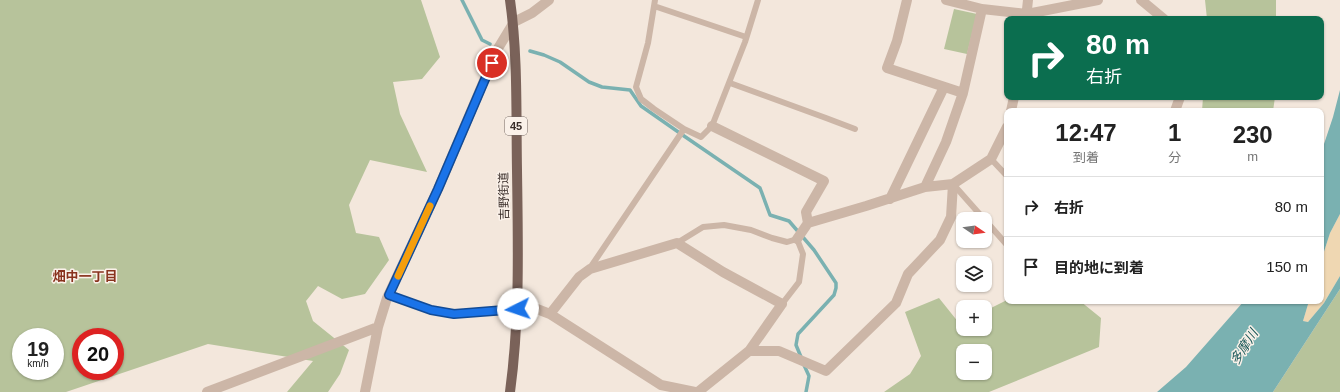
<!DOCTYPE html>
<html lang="ja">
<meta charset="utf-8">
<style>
:root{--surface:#fff;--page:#f2f2f2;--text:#222;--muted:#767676;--line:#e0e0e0}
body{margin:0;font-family:Arial,"Noto Sans JP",sans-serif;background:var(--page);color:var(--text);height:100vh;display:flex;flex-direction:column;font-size:15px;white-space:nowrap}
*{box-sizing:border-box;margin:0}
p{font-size:13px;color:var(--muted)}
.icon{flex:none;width:22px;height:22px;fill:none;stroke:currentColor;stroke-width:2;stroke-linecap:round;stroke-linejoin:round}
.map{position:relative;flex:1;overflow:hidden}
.details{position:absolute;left:1004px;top:108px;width:320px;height:196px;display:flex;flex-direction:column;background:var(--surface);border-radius:8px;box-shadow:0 1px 3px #0004}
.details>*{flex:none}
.top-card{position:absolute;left:1004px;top:16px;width:320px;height:84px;border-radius:8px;box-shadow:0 1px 3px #0004;background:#0b6e4f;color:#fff;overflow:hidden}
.needle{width:26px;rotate:103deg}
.fabs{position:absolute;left:956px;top:212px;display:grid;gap:8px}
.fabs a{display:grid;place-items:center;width:36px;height:36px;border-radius:8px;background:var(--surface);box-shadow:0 1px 3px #0004;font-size:20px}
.speed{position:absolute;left:12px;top:328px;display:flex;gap:8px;font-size:20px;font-weight:700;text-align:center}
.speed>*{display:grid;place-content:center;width:52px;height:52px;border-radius:50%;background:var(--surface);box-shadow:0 1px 3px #0004;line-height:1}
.speed small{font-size:10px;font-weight:400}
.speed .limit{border:6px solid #d22;background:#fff;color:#111}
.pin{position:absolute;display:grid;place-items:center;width:34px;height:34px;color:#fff;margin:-17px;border:2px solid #fff;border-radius:50%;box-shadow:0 1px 4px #0007}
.me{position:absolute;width:44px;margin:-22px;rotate:266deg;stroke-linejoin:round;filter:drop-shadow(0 0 3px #0008)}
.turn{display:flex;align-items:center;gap:14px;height:84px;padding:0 16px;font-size:18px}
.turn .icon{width:52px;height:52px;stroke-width:2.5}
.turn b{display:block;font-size:28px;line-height:34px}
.eta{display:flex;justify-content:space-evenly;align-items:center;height:68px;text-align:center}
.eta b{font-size:24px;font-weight:700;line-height:28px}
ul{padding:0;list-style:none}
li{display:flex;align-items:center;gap:12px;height:60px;padding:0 16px;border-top:1px solid var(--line)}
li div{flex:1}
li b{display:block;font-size:15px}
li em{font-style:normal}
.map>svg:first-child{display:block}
.green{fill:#b7c39b;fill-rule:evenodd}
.sand{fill:#efd7b2}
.water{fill:#7ab1b1}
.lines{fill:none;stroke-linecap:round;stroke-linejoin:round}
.stream{stroke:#7ab1b1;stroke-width:3.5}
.lane{stroke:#ccb6a7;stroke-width:6}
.street{stroke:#ccb6a7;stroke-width:10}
.primary{stroke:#7a6259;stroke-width:10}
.route-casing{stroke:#114b97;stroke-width:10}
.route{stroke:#1a73e8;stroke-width:7}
.slow{stroke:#f59e0b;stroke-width:7}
.labels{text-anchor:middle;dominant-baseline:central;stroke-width:3;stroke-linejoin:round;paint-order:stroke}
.shield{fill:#faf1e9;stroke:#726762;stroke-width:1}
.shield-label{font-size:11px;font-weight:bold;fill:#382c28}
.street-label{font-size:12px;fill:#382c28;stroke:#faf1e9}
.neighbourhood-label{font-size:13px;font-weight:bold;fill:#89331e;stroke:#faf1e9}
.water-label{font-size:13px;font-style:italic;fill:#1c5a5b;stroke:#faf1e9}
</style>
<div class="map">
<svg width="1340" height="392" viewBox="0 0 1340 392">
<rect width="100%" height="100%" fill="#f3e7dc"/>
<!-- green -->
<path class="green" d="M 0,0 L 421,0 L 440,57 L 422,79 L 393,82 L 400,114 L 427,172 L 370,160 L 349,205 L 356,233 L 379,237 L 389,260 L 365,294 L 342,299 L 318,286 L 306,301 L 313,321 L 349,350 L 340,374 L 328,392 L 287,392 L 313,361 L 208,344 L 66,392 L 0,392 ZM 21,337 L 55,337 L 55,371 L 21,371 ZM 81,337 L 115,337 L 115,371 L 81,371 Z
M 1205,0 L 1276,0 L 1276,19 L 1207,19 Z
M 954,9 L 977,14 L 967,54 L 944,49 Z
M 1203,97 L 1275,97 L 1273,111 L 1202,111 Z
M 1340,289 L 1340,392 L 1273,392 Z
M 939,298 L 959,323 L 963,321 L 963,329 L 985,329 L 985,311 L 1007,300 L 1080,301 L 1101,318 L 1099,347 L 989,392 L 884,392 L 910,374 L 921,356 L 905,312 ZM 963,351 L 985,351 L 985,373 L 963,373 Z"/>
<!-- sand -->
<path class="sand" d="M 1340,214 L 1340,276 L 1324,303 L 1308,322 L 1303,321 L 1309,301 L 1321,301 L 1321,261 L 1330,233 Z"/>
<!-- water -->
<path class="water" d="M 1340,90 L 1340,214 L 1330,233 L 1321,261 L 1321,153 L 1333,117 Z
M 1340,276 L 1340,289 L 1273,392 L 1157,392 L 1186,367 L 1244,301 L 1309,301 L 1303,321 L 1308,322 L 1324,303 Z"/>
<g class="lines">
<!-- stream -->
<path class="stream" d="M 462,0 L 482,40 L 490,44
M 530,51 L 544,55 L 560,62 L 589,82 L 602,87 L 630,90 L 641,106 L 684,136 L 760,188 L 770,215 L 789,221 L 795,228 L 814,250 L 836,283 L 836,288 L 834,295 L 798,334 L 796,345 L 801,357
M 804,365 L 809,376 L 806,392"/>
<!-- lane -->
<path class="lane" d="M 655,0 L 648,43 L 636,87 L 641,99 L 654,109 L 684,129 L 701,137 L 712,126 L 745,42 L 758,0
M 654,6 L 746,37
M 730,83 L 826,118 L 855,129
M 991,159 L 1007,176
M 953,184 L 984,219
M 985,220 L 1007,245
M 677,243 L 703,227 L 724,225 L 751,230 L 772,238 L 787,242 L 797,239 L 803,254 L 799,282 L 782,304
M 590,268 L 684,129
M 389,295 L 431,310 L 455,314 L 518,309"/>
<!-- street -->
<path class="street" d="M 907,0 L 897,41 L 887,68 L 963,93
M 946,0 L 982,9 L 1027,14 L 1098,0
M 1141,0 L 1164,19
M 1026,19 L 1028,0
M 1011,111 L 1014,97
M 1175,111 L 1180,97
M 712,126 L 824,181 L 806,212 L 808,223
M 925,187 L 946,142 L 963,93 L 982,9
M 890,199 L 944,87
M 797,239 L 808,223 L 866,206 L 925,187 L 953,184 L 991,159 L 1007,127
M 518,309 L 537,309 L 550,314 L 661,385 L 695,392
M 550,314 L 579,277 L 590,269 L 677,243 L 723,272 L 782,304 L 749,351
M 207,392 L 378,327
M 365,392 L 378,327 L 387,298 L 438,189 L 497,50 L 514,22 L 532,13 L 549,0
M 698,392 L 749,351 L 779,351 L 826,371 L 896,303 L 908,274 L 940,240 L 951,217 L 953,184"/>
<!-- primary -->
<path class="primary" d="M 510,392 C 520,318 518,244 517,170 C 516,114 518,56 510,0"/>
</g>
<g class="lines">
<!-- route casing -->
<g class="route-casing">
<path id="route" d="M 492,63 L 438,189 L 389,295 L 431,310 L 454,314 L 518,309"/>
</g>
<!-- route -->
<use href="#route" class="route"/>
<!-- slow -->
<path class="slow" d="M 398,276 L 430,206"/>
</g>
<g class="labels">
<!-- shield labels -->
<rect class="shield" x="505" y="117" width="22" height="18" rx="3"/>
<g class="shield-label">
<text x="516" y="126">45</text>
</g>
<!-- street labels -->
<g class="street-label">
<text transform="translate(504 196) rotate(-91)">吉野街道</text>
</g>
<!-- neighbourhood labels -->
<g class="neighbourhood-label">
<text x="85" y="276">畑中一丁目</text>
</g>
<!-- water labels -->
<g class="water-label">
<text transform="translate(1244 347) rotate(-57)">多摩川</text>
</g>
</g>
</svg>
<div class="fabs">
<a><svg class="needle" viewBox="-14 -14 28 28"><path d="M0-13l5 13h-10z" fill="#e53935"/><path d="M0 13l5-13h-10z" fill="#767676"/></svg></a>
<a><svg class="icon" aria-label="layers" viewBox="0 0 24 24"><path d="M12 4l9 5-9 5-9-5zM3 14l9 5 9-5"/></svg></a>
<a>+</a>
<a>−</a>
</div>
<div class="speed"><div>19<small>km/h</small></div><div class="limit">20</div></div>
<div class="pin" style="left:492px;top:63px;background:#d93025"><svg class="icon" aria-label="arrive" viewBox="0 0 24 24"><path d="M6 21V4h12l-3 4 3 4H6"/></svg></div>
<svg class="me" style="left:518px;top:309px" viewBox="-20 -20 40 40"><circle r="19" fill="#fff"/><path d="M0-13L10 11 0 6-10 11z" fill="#1a73e8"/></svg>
<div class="top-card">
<div class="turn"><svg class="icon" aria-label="right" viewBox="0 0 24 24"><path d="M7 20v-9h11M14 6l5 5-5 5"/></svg><div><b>80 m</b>右折</div></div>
</div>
<section class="details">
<div class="eta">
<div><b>12:47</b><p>到着</p></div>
<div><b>1</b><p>分</p></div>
<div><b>230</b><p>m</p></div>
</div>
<ul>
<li><svg class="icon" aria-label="right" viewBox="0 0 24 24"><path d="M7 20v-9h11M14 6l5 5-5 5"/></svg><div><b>右折</b></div><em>80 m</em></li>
<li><svg class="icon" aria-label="arrive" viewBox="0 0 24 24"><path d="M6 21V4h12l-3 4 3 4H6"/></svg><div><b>目的地に到着</b></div><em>150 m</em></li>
</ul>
</section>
</div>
